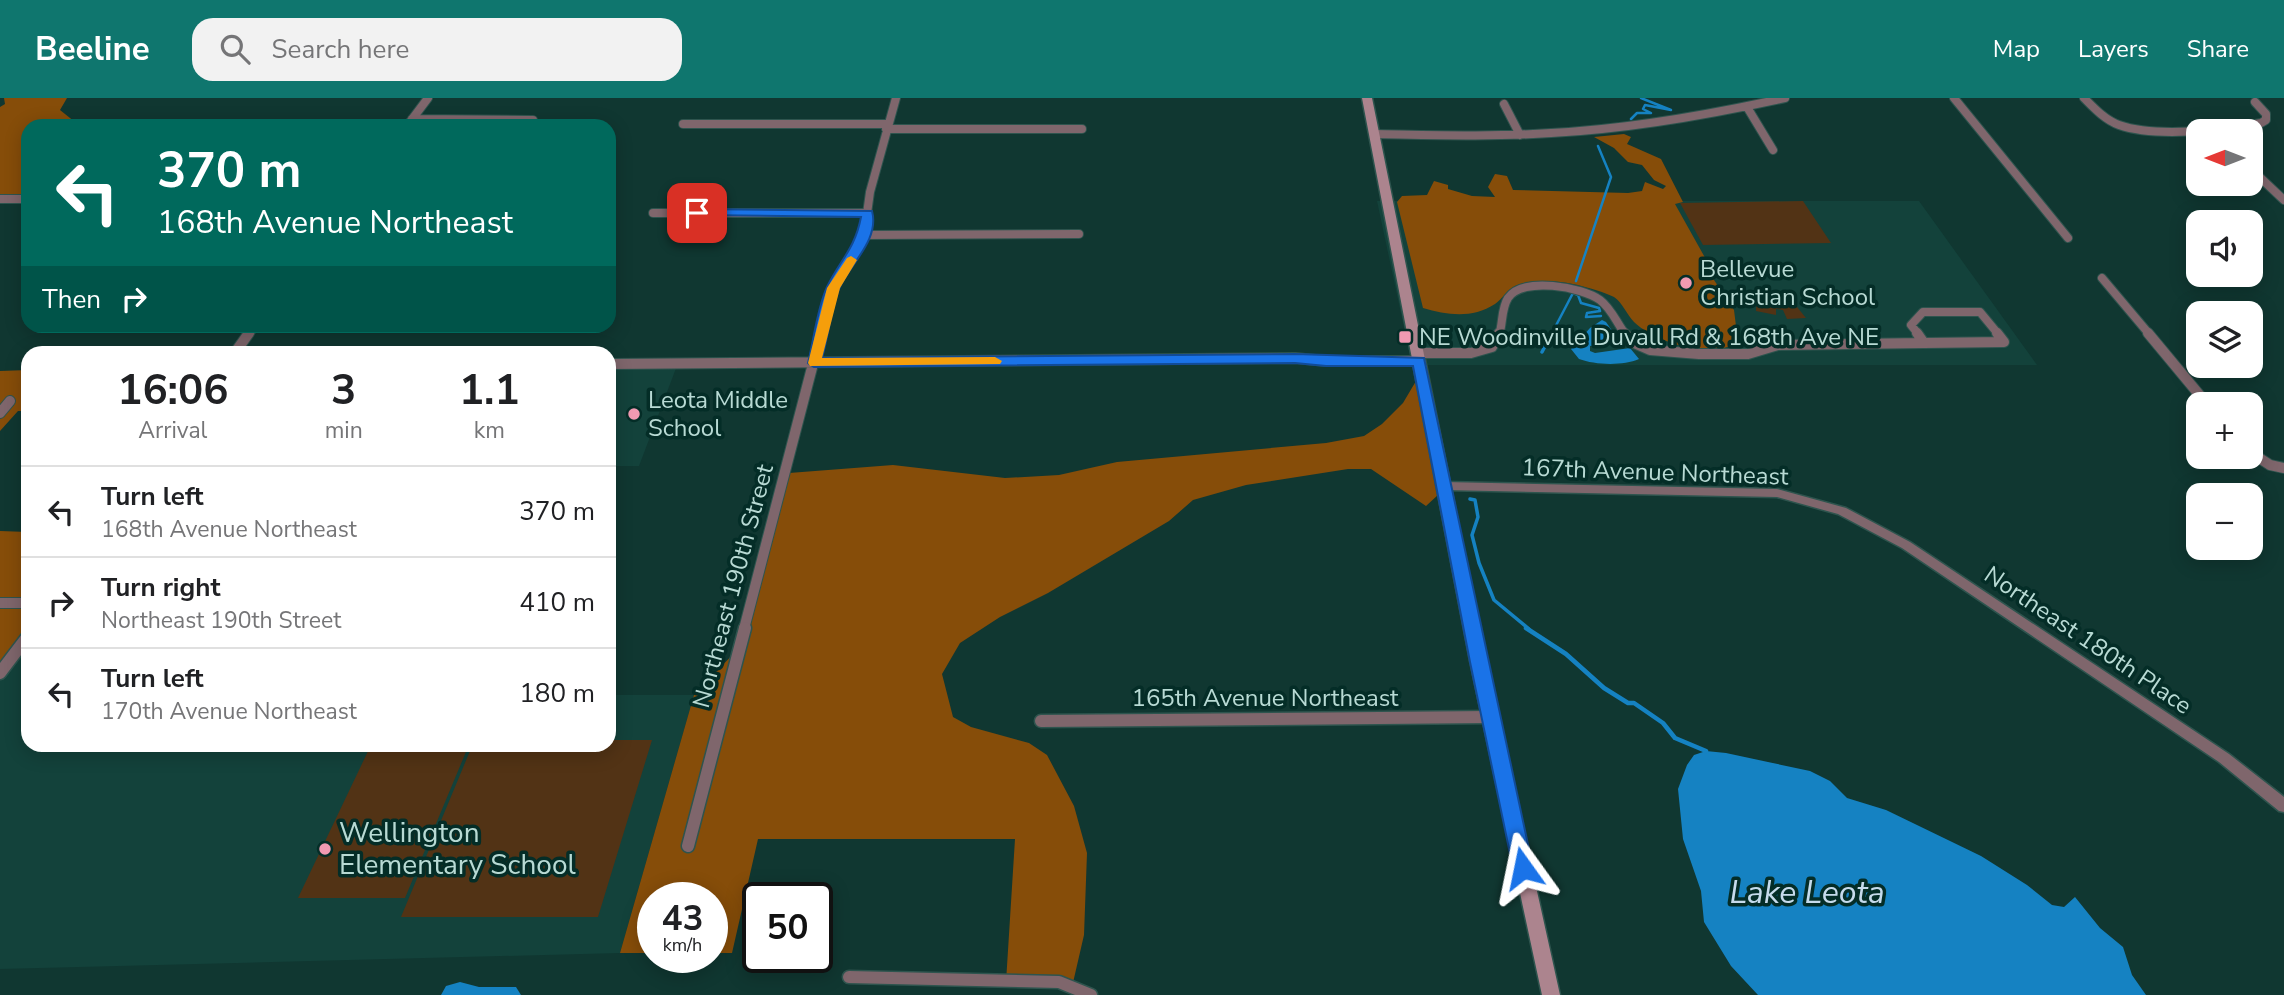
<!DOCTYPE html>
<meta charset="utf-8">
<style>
:root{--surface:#fff;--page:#f2f2f2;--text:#202124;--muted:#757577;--line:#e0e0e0;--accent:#0f766e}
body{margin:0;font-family:"Nunito Sans",sans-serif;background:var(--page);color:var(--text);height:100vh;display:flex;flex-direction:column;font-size:26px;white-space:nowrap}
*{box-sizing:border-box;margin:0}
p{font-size:23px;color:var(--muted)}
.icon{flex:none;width:38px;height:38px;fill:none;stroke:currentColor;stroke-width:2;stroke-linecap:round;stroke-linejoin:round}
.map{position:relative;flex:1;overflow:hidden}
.drawer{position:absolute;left:21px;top:248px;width:595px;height:406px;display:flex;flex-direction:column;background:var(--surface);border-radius:21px;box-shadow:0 4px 18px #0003}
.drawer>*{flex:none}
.guide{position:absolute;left:21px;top:21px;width:595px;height:214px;border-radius:21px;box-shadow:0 4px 18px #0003;background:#00695c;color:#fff;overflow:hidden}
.needle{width:46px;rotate:270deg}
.controls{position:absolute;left:2186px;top:21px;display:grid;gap:14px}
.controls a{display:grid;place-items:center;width:77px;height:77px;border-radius:14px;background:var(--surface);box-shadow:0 4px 18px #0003;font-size:35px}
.speed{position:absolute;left:637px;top:784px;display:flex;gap:14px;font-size:35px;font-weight:700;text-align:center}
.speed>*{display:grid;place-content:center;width:91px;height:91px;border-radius:50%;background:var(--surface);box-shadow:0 4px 18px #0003;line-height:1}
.speed small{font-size:18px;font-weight:400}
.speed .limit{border:4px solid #111;border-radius:10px;background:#fff;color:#111}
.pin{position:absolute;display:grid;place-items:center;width:60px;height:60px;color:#fff;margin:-30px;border-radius:14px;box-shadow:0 4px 10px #0006}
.me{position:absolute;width:77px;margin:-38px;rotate:348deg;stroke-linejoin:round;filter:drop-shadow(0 0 5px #0008)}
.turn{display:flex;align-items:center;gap:24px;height:147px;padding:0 21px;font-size:32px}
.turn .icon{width:91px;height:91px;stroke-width:2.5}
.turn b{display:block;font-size:49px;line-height:60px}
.then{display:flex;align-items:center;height:66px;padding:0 21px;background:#0003;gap:14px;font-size:26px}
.eta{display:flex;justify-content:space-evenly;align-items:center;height:119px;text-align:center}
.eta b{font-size:42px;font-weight:700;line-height:49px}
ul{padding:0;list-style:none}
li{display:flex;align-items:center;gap:21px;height:91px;padding:0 21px;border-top:2px solid var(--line)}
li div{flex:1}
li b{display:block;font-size:26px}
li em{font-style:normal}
header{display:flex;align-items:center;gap:42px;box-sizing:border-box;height:98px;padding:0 35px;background:var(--accent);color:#fff}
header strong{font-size:33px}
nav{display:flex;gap:38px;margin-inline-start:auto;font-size:24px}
.search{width:490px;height:63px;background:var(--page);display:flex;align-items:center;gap:18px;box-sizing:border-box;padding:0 24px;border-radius:21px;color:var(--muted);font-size:26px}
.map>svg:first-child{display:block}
.built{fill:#13423b}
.green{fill:#523315}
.forest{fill:#864d09}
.water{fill:#1582c2}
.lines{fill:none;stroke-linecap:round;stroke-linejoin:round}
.stream-far2{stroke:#1582c2;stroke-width:2.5}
.stream-far1{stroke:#1582c2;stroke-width:3.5}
.stream{stroke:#1582c2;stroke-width:4.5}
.minor-far2-casing{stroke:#2e544e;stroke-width:10}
.minor-far1-casing{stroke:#2e544e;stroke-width:12}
.minor-casing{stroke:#2e544e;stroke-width:15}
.tertiary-casing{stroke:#2e544e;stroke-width:3}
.secondary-casing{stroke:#2e544e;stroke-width:3}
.minor-far2{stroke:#7f666c;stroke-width:8}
.minor-far1{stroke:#7f666c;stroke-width:10}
.minor{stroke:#7f666c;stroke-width:12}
.tertiary{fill:#7f666c;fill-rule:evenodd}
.secondary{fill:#ac848e;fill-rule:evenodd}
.route{fill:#1a73e8;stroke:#114b97;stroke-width:2}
.slow{fill:#f59e0b}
.poi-dot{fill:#f19ab2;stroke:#042d27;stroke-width:2.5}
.labels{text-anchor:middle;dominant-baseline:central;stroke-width:7;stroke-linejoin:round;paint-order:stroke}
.poi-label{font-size:24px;fill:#b8dad4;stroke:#042d27;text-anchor:start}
.street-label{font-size:24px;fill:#b8dad4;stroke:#042d27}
.near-poi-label{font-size:28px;fill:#b8dad4;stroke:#042d27;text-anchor:start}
.near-water-label{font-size:32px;font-style:italic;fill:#c6dbec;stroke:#042d27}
</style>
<header>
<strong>Beeline</strong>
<div class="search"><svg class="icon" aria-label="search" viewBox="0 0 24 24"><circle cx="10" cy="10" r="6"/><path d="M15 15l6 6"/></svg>Search here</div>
<nav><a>Map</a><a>Layers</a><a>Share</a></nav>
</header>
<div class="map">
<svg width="2284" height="897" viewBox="0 0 2284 897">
<rect width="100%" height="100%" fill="#103731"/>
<!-- built -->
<path class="built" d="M 1377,103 L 1919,103 L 2037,267 L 1412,267 Z
M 609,265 L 678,265 L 639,368 L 609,368 Z
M 28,535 L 28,648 L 609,648 L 609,597 L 694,597 L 620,855 L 0,871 L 0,574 Z"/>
<!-- green -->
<path class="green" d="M 1803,103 L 1831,145 L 1703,147 L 1680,105 Z
M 1757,193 L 1788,198 L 1806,220 L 1787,221 L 1783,212 L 1776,211 L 1776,217 L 1756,213 Z
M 609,642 L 652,642 L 598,819 L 401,819 L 472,648 L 609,648 Z
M 370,649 L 468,649 L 405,800 L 298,800 Z"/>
<!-- forest -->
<path class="forest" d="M 4,0 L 67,0 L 60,12 L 80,28 L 28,28 L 28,101 L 0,101 L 0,9 L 5,6 Z
M 1624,36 L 1631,39 L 1627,46 L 1661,61 L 1683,104 L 1675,106 L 1708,165 L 1704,167 L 1734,212 L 1738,244 C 1712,262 1656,245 1634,224 C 1627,217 1622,204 1614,199 C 1604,194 1589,190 1578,187 C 1561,183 1532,180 1515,188 C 1507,192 1502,201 1495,206 C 1472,221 1447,217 1423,210 L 1397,104 L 1402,98 L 1427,97 L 1434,83 L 1448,87 L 1448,91 L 1472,98 L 1495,99 L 1488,89 L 1495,76 L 1507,78 L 1513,92 L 1628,95 L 1642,93 L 1645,84 L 1663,91 L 1666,88 L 1654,82 L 1642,67 L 1628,64 L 1614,50 L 1594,39 Z
M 28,272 L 28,313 L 18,313 L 0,333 L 0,273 Z
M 1416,283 L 1439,396 L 1426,408 L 1371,371 L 1348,371 L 1246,387 L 1193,402 L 1169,423 L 1048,495 L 1000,519 L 960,545 L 942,576 L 953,619 L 971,629 L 1029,645 L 1047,657 L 1074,708 L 1087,755 L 1084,837 L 1072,889 L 1006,884 L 1015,741 L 758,741 L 732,855 L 712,855 L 712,800 L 653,800 L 653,855 L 620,855 L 694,597 L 738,551 L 789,375 L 893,367 L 1005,380 L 1059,377 L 1117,364 L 1326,345 L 1364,338 L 1382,326 L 1403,305 Z
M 0,433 L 28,434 L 28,535 L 0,569 Z"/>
<!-- water -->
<path class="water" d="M 1602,222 L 1606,224 L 1617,240 L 1606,246 L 1590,248 L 1590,253 L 1595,255 L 1630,250 L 1639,261 C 1623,268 1595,267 1579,261 L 1571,251 L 1590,230 Z
M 1706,653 L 1726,655 L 1810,673 L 1830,683 L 1847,700 L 1886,712 L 1981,758 L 2027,787 L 2052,807 L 2064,809 L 2075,799 L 2100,830 L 2123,849 L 2132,877 L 2146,897 L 1758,897 L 1731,868 L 1704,824 L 1701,793 L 1683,741 L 1678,691 L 1687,667 L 1694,657 Z
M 460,884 L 479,889 L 516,889 L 521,897 L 441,897 L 446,888 Z"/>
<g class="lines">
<!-- stream-far2 -->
<path class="stream-far2" d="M 1631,21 L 1637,15 L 1651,15 L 1643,11 L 1645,7 L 1671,12 L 1641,0
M 1576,183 L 1611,79 L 1598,48
M 1551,237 L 1573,195 L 1578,197 L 1581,205 L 1599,210 L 1600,213 L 1587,215 L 1586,219 L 1601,218"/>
<!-- stream-far1 -->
<path class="stream-far1" d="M 1542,254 L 1552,235
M 1470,401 L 1475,402 L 1478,419 L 1472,437 L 1479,465 L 1494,502 L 1529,531"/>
<!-- stream -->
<path class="stream" d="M 1526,530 L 1566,556 L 1604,590 L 1628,605 L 1634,605 L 1663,625 L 1675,640 L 1706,653"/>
<!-- minor-far2 casing -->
<g class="minor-far2-casing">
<path id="minor-far2" d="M 1954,0 L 2068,140
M 2084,0 C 2094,10 2105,22 2119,27 C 2156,40 2222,32 2261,25 L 2266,22 L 2266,16 L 2255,4
M 1504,6 L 1520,37
M 1747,9 L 1773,52
M 412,21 L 533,22
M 683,26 L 887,26
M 407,28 L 428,0
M 886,31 L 1082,31
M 1374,36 C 1433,37 1492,39 1551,35 C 1630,31 1708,17 1785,0
M 2250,70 L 2284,102
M 0,101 L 28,101
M 653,115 L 868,115
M 864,137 L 1079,136
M 2102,180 L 2150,237
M 248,237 L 255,228
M 821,237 L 833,190 L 853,160 L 864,137 L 870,94 L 896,0
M 1499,237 C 1503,226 1501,211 1508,200 C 1523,178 1582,189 1600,202 C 1612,211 1617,226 1626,237
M 1919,237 L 1911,227 L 1923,214 L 1980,214 L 1999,237"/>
</g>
<!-- minor-far1 casing -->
<g class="minor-far1-casing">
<path id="minor-far1" d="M 1624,235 L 1634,245 L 1650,252 L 1699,256 L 1748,256 L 1778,247 L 1924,245
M 1917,235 L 1924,245
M 2148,235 L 2207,306
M 1924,245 L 2004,244 L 1997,235
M 1418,255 L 1471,255 L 1492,249 L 1499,235
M 234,256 L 249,235
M 609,266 L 1295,260 L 1326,263 L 1419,263
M 0,315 L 10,303
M 2250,354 L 2270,367 L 2284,370
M 0,505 L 28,505
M 744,531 L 821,235"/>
</g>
<!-- minor casing -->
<g class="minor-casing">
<path id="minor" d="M 0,575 L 28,538
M 1041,623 L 1490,619
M 688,748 L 745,530
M 849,879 L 1059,884 L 1091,897"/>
</g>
<!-- tertiary casing -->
<g class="tertiary-casing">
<path id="tertiary" d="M 1444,384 L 1777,391 L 1846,410 L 1910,444 L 2229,656 L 2284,699 L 2284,714 L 2279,713 L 2219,664 L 1902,450 L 1838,416 L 1777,399 L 1444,392 L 1438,388 Z"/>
</g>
<!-- secondary casing -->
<g class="secondary-casing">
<path id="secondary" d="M 1362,0 L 1372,0 L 1486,563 L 1560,897 L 1542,897 L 1470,563 Z"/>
</g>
<!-- minor-far2 -->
<use href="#minor-far2" class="minor-far2"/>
<!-- minor-far1 -->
<use href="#minor-far1" class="minor-far1"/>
<!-- minor -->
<use href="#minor" class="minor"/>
<!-- tertiary -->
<use href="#tertiary" class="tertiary"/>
<!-- secondary -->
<use href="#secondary" class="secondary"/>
</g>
<!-- route -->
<path class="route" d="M 697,111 L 872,113 C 880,142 849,167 839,191 C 831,213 828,238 822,260 L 1295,256 L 1424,260 L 1533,770 L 1530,776 L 1523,779 L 1516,776 L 1513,770 L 1470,564 L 1413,268 L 1326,268 L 1295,265 L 814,269 L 808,265 C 814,241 817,211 827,189 C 840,162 855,151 861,119 L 693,117 L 691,115 Z"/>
<!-- slow -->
<path class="slow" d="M 851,158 L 857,162 L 840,190 L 822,260 L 995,259 L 1002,263 L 1000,266 L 810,268 L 808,265 L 827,190 L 847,160 Z"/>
<!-- markers -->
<g class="poi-dot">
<circle cx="1686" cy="185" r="7"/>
<rect x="1398" y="232" width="14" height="14" rx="3.5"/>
<circle cx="634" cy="316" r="7"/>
<circle cx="325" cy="751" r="7"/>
</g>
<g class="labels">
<!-- poi labels -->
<g class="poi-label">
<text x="1700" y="171">Bellevue<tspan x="1700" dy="28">Christian School</tspan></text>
<text x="1419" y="239">NE Woodinville Duvall Rd &amp; 168th Ave NE</text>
<text x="648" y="302">Leota Middle<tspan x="648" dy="28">School</tspan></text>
</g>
<!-- street labels -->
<g class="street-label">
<text transform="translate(1655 374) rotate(2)">167th Avenue Northeast</text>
<text transform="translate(733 488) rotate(-75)">Northeast 190th Street</text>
<text transform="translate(2088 542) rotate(34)">Northeast 180th Place</text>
<text x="1265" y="600">165th Avenue Northeast</text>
</g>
<!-- near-poi labels -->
<g class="near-poi-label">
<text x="339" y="735">Wellington<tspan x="339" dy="32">Elementary School</tspan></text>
</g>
<!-- near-water labels -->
<g class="near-water-label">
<text x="1807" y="794">Lake Leota</text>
</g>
</g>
</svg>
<div class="controls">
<a><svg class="needle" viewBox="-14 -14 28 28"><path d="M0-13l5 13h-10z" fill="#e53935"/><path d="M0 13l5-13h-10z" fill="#757577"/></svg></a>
<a><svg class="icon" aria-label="sound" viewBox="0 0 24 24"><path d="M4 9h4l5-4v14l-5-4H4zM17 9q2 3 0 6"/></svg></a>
<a><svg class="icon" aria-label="layers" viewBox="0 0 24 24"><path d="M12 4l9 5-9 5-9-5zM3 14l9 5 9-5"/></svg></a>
<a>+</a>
<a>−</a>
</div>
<div class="speed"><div>43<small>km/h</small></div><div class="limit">50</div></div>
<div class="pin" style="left:697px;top:115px;background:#d93025"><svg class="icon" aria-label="arrive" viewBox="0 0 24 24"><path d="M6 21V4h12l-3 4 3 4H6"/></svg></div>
<svg class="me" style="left:1523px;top:770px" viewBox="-20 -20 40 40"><path d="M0-17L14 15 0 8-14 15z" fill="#1a73e8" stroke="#fff" stroke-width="4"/></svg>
<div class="guide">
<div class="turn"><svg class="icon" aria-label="left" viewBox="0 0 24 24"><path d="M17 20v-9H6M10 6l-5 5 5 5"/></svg><div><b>370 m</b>168th Avenue Northeast</div></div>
<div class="then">Then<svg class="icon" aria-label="right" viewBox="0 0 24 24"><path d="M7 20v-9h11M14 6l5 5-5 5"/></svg></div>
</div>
<section class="drawer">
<div class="eta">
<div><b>16:06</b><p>Arrival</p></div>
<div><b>3</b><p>min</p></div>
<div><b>1.1</b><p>km</p></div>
</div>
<ul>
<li><svg class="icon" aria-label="left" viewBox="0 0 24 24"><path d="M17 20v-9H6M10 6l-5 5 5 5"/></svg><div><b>Turn left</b><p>168th Avenue Northeast</p></div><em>370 m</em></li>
<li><svg class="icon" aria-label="right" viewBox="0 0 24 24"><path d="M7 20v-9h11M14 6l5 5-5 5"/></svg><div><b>Turn right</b><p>Northeast 190th Street</p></div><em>410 m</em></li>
<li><svg class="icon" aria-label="left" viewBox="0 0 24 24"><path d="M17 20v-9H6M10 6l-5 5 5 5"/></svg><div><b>Turn left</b><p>170th Avenue Northeast</p></div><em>180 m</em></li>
</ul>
</section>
</div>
